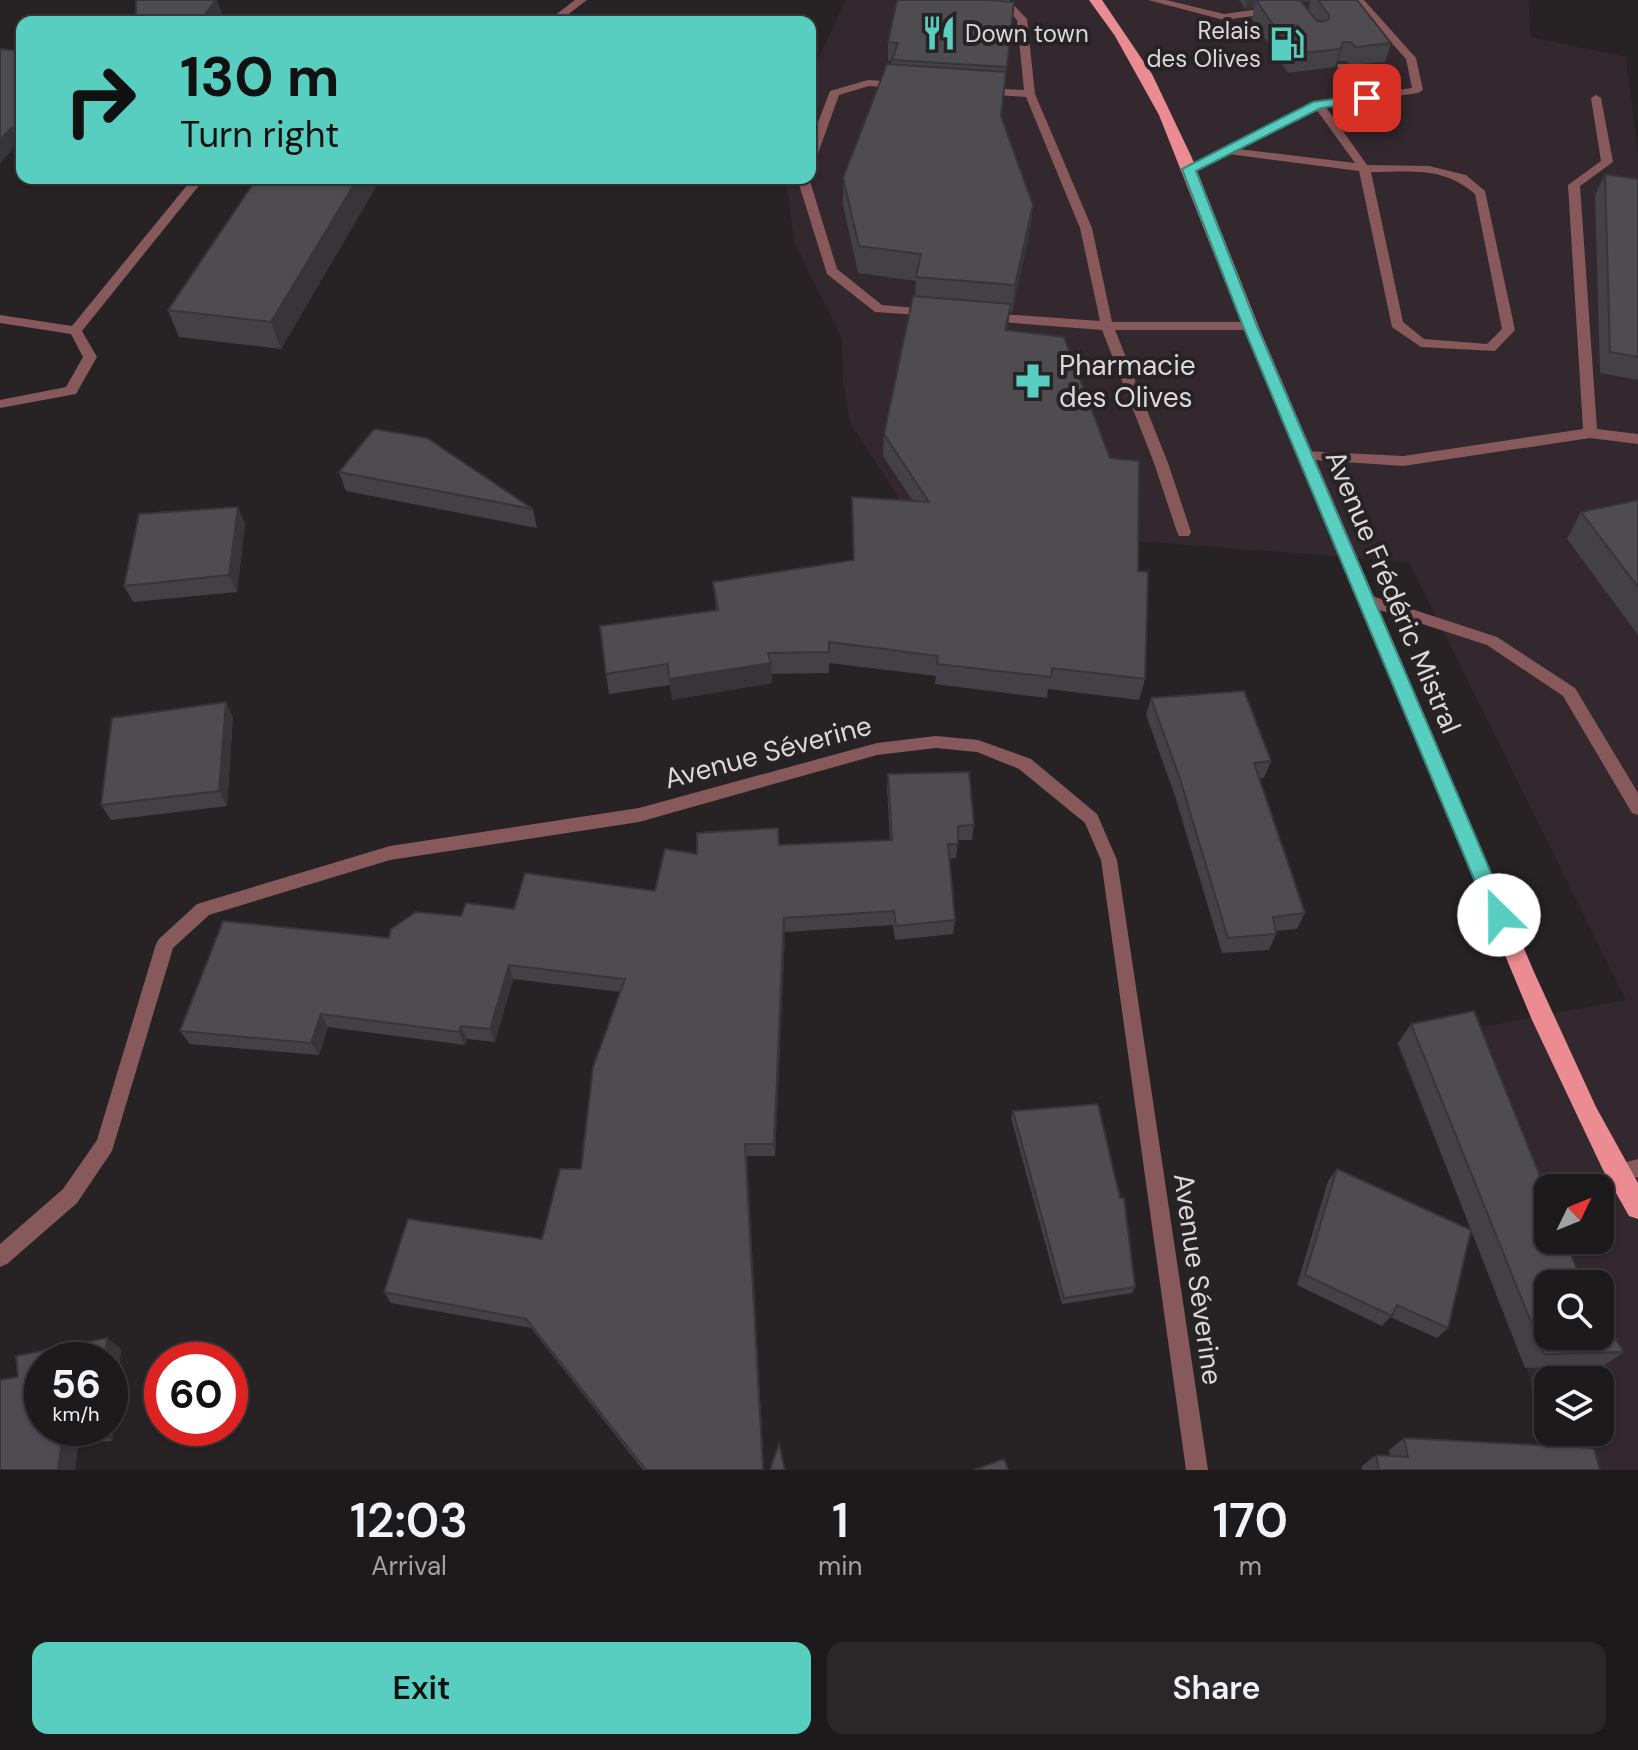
<!DOCTYPE html>
<meta charset="utf-8">
<style>
:root{--surface:#1d1a1c;--page:#2a2729;--text:#f1f3f6;--muted:#a0a1a3;--line:#3b383b;--accent:#58cec0}
body{margin:0;font-family:"DM Sans",sans-serif;background:var(--page);color:var(--text);height:100vh;display:flex;flex-direction:column;font-size:30px;white-space:nowrap}
*{box-sizing:border-box;margin:0}
p{font-size:26px;color:var(--muted)}
.icon{flex:none;width:44px;height:44px;fill:none;stroke:currentColor;stroke-width:2;stroke-linecap:round;stroke-linejoin:round}
.map{position:relative;height:1470px;overflow:hidden}
.panel{display:flex;flex-direction:column;background:var(--surface);flex:1}
.panel>*{flex:none}
.guide{position:absolute;left:16px;top:16px;width:800px;height:168px;border-radius:16px;box-shadow:0 2px 6px #0004,0 0 0 2px var(--line);background:#58cec0;color:#111;overflow:hidden}
.needle{width:52px;rotate:47deg}
.controls{position:absolute;left:1534px;top:1174px;display:grid;gap:16px}
.controls a{display:grid;place-items:center;width:80px;height:80px;border-radius:16px;background:var(--surface);box-shadow:0 2px 6px #0004,0 0 0 2px var(--line);font-size:40px}
.speed{position:absolute;left:24px;top:1342px;display:flex;gap:16px;font-size:40px;font-weight:700;text-align:center}
.speed>*{display:grid;place-content:center;width:104px;height:104px;border-radius:50%;background:var(--surface);box-shadow:0 2px 6px #0004,0 0 0 2px var(--line);line-height:1}
.speed small{font-size:20px;font-weight:400}
.speed .limit{border:12px solid #d22;background:#fff;color:#111}
.pin{position:absolute;display:grid;place-items:center;width:68px;height:68px;color:#fff;margin:-34px;border-radius:16px;box-shadow:0 4px 12px #0006}
.me{position:absolute;width:88px;margin:-44px;rotate:337deg;stroke-linejoin:round;filter:drop-shadow(0 0 6px #0008)}
.turn{display:flex;align-items:center;gap:28px;height:168px;padding:0 32px;font-size:36px}
.turn .icon{width:104px;height:104px;stroke-width:2.5}
.turn b{display:block;font-size:56px;line-height:68px}
.eta{display:flex;justify-content:space-evenly;align-items:center;height:136px;text-align:center}
.eta b{font-size:48px;font-weight:600;line-height:56px}
.action{display:flex;gap:16px;margin-top:auto;padding:16px 32px}
.action a{flex:1;height:92px;border-radius:16px;background:var(--accent);color:#111;font-size:32px;font-weight:600;line-height:92px;text-align:center}
.action a+a{background:var(--page);color:var(--text)}
.map>svg:first-child{display:block}
.built{fill:#32282e;fill-rule:evenodd}
.lines{fill:none;stroke-linecap:round;stroke-linejoin:round}
.lane{fill:#87595b;fill-rule:evenodd}
.street{fill:#87595b;fill-rule:evenodd}
.primary{fill:#ea8c92;fill-rule:evenodd}
.wall{fill:#434145;fill-rule:evenodd}
.shaded-wall{fill:#373538}
.building{fill:#4e4c50;stroke:#373538;stroke-width:2}
.route{fill:#58cec0;stroke:#39867d;stroke-width:2}
.labels{text-anchor:middle;dominant-baseline:central;stroke-width:8;stroke-linejoin:round;paint-order:stroke}
.far-poi-label{font-size:24px;fill:#dbd8d9;stroke:#272325;text-anchor:end}
.poi-label{font-size:28px;fill:#dbd8d9;stroke:#272325;text-anchor:start}
.street-label{font-size:28px;fill:#dbd8d9;stroke:#272325}
</style>
<div class="map">
<svg width="1638" height="1470" viewBox="0 0 1638 1470">
<rect width="100%" height="100%" fill="#272325"/>
<!-- built -->
<path class="built" d="M 846,0 L 1529,0 L 1530,37 L 1626,57 L 1638,155 L 1638,1470 L 1550,1470 L 1527,1369 L 1396,1043 L 1626,1000 L 1409,562 L 916,524 L 850,423 L 843,381 L 842,339 L 794,241 L 786,178 L 810,178 L 810,76 ZM 1548,1188 L 1600,1188 L 1600,1240 L 1548,1240 ZM 1548,1284 L 1600,1284 L 1600,1336 L 1548,1336 ZM 1548,1380 L 1600,1380 L 1600,1432 L 1548,1432 Z"/>
<g class="lines">
<!-- lane -->
<path class="lane" d="M 575,0 L 587,0 L 558,22 L 546,22 Z
M 998,0 L 1009,0 L 1027,19 L 1035,94 L 1092,228 L 1112,322 L 1250,322 L 1256,326 L 1250,330 L 1115,330 L 1168,463 L 1191,532 L 1189,536 L 1179,536 L 1177,532 L 1154,463 L 1102,330 L 988,321 L 982,317 L 988,313 L 1100,321 L 1080,228 L 1026,97 L 984,94 L 979,91 L 984,88 L 1024,90 L 1017,20 Z
M 1148,0 L 1166,0 L 1224,14 L 1273,7 L 1278,10 L 1273,13 L 1224,20 Z
M 1353,0 L 1364,0 L 1416,58 L 1423,90 L 1418,93 L 1325,106 L 1367,165 L 1429,166 L 1466,175 L 1485,191 L 1515,330 L 1495,351 L 1421,347 L 1392,327 L 1359,171 L 1228,154 L 1193,171 L 1183,169 L 1314,102 L 1359,96 L 1337,66 L 1338,64 L 1346,64 L 1370,94 L 1412,88 L 1406,59 ZM 1316,109 L 1355,163 L 1238,149 ZM 1371,172 C 1411,172 1443,166 1475,194 L 1502,329 L 1487,344 L 1424,339 L 1403,322 Z
M 868,80 L 901,82 L 906,85 L 901,88 L 869,86 L 839,95 L 816,159 L 810,162 L 810,143 L 830,91 Z
M 1596,95 L 1601,98 L 1613,162 L 1580,186 L 1597,429 L 1638,434 L 1638,444 L 1590,438 L 1403,466 L 1300,459 L 1298,456 L 1300,453 L 1305,451 L 1403,456 L 1583,429 L 1568,185 L 1601,161 L 1591,98 Z
M 193,178 L 205,178 L 82,331 L 97,357 L 76,394 L 0,408 L 0,400 L 66,387 L 83,357 L 71,334 L 0,323 L 0,315 L 72,326 Z
M 797,178 L 809,178 L 837,269 L 882,305 L 929,309 L 935,313 L 933,316 L 875,312 L 827,274 Z
M 1366,594 L 1497,637 L 1575,688 L 1638,793 L 1638,815 L 1632,813 L 1563,696 L 1487,645 L 1361,604 L 1359,600 Z
M 1638,1159 L 1638,1177 L 1618,1182 L 1611,1180 L 1608,1173 L 1611,1166 Z"/>
<!-- street -->
<path class="street" d="M 936,736 L 978,740 L 1031,759 L 1097,814 L 1117,860 L 1208,1470 L 1186,1470 L 1101,860 L 1085,823 L 1019,769 L 977,752 L 936,748 L 877,755 L 639,822 L 390,860 L 209,915 L 173,948 L 112,1151 L 77,1203 L 7,1264 L 0,1267 L 0,1244 L 63,1189 L 97,1140 L 156,944 L 159,939 L 197,904 L 390,846 L 639,808 L 877,743 Z"/>
<!-- primary -->
<path class="primary" d="M 1089,0 L 1102,0 L 1152,74 L 1192,158 L 1260,330 L 1534,972 L 1596,1107 L 1638,1183 L 1638,1219 L 1629,1216 L 1603,1170 L 1532,1020 L 1244,330 L 1159,115 L 1115,36 Z"/>
</g>
<!-- wall -->
<path class="wall" d="M 1239,0 L 1357,0 L 1391,43 L 1385,62 L 1351,65 L 1346,61 L 1338,61 L 1335,67 L 1288,73 L 1252,19 L 1254,8 L 1245,9 ZM 1310,1 L 1308,10 L 1301,2 Z
M 1014,2 L 1001,117 L 1033,205 L 1030,232 L 1012,312 L 1010,311 L 1007,330 L 1138,571 L 1145,679 L 1139,700 L 1048,689 L 1047,698 L 935,684 L 936,676 L 829,663 L 829,673 L 771,674 L 772,683 L 672,700 L 670,685 L 609,694 L 606,674 L 716,610 L 713,582 L 853,560 L 852,497 L 913,501 L 883,456 L 884,434 L 915,296 L 916,281 L 858,273 L 843,205 L 843,178 L 891,64 L 891,61 L 888,61 L 888,42 Z
M 0,49 L 22,51 L 22,143 L 18,143 L 0,163 Z
M 1605,174 L 1638,179 L 1638,380 L 1600,373 L 1595,195 Z
M 257,178 L 381,178 L 281,349 L 179,337 L 168,310 Z
M 339,472 L 533,509 L 537,528 L 346,491 Z
M 1638,500 L 1638,635 L 1567,539 L 1581,512 Z
M 245,524 L 237,592 L 133,602 L 124,586 Z
M 1151,698 L 1271,761 L 1264,778 L 1259,779 L 1305,913 L 1297,929 L 1276,931 L 1276,934 L 1269,950 L 1222,953 L 1175,796 L 1146,715 Z
M 233,717 L 227,806 L 111,820 L 101,805 Z
M 888,774 L 974,825 L 972,840 L 958,840 L 956,858 L 949,859 L 955,920 L 953,934 L 895,940 L 893,925 L 785,932 L 775,1156 L 747,1156 L 764,1470 L 643,1470 L 531,1328 L 391,1303 L 384,1292 L 542,1239 L 581,1169 L 621,992 L 513,979 L 495,1042 L 467,1039 L 465,1045 L 328,1027 L 319,1055 L 190,1044 L 180,1031 L 389,938 L 461,916 L 655,891 L 697,854 L 779,845 L 890,840 L 887,789 Z
M 1411,1024 L 1548,1284 L 1624,1352 L 1603,1366 L 1525,1368 L 1471,1230 L 1448,1328 L 1437,1338 L 1390,1317 L 1382,1326 L 1297,1285 L 1328,1181 L 1337,1169 L 1471,1230 L 1398,1043 Z
M 1013,1111 L 1135,1287 L 1132,1293 L 1062,1304 L 1011,1118 Z
M 121,1349 L 112,1441 L 78,1443 L 75,1470 L 18,1377 Z
M 1404,1438 L 1600,1470 L 1362,1470 L 1362,1466 L 1376,1455 L 1390,1456 L 1389,1450 Z"/>
<!-- shaded-wall -->
<path class="shaded-wall" d="M 216,0 L 217,0 L 222,13 L 215,22 L 199,22 Z
M 1247,0 L 1310,0 L 1261,7 L 1256,0 L 1254,8 L 1245,9 Z
M 1343,42 L 1338,61 L 1335,67 L 1340,49 Z
M 11,128 L 18,143 L 0,163 L 0,140 Z
M 358,178 L 381,178 L 281,349 L 271,322 Z
M 1033,205 L 1030,232 L 1012,312 L 1015,285 Z
M 1011,304 L 1008,326 L 1002,352 L 1005,330 Z
M 238,507 L 245,524 L 237,592 L 229,575 Z
M 771,663 L 772,683 L 672,700 L 669,679 Z
M 226,702 L 233,717 L 227,806 L 219,791 Z
M 784,918 L 785,932 L 775,1156 L 774,1144 Z
M 509,965 L 513,979 L 495,1042 L 490,1029 Z
M 321,1014 L 328,1027 L 319,1055 L 311,1043 Z
M 461,1026 L 467,1039 L 465,1045 L 459,1032 Z
M 107,1338 L 121,1349 L 112,1441 L 97,1432 L 98,1428 L 110,1428 L 110,1360 L 105,1360 Z
M 63,1434 L 78,1443 L 75,1470 L 58,1470 Z"/>
<!-- building -->
<path class="building" d="M 136,0 L 216,0 L 199,22 L 136,22 Z
M 897,0 L 990,0 L 1014,2 L 1007,67 L 892,60 L 898,43 L 888,42 Z
M 1256,0 L 1300,0 L 1316,20 L 1321,22 L 1329,19 L 1329,15 L 1318,0 L 1357,0 L 1391,43 L 1356,47 L 1351,42 L 1343,42 L 1340,49 L 1293,54 Z
M 0,49 L 22,51 L 22,129 L 11,128 L 0,140 Z
M 887,64 L 1006,72 L 1001,116 L 1033,205 L 1015,285 L 916,277 L 921,254 L 859,246 L 843,178 Z
M 1605,174 L 1638,179 L 1638,357 L 1610,352 Z
M 257,178 L 358,178 L 271,322 L 168,310 Z
M 913,296 L 1011,304 L 1005,330 L 1064,337 L 1110,458 L 1139,461 L 1138,571 L 1148,572 L 1145,679 L 1052,668 L 1051,677 L 937,664 L 938,656 L 829,642 L 829,652 L 768,653 L 771,663 L 669,679 L 668,664 L 606,674 L 600,626 L 718,610 L 713,582 L 854,560 L 852,497 L 929,502 L 884,434 Z
M 374,429 L 427,438 L 533,509 L 339,472 Z
M 1638,500 L 1638,587 L 1581,512 Z
M 238,507 L 229,575 L 124,586 L 139,514 Z
M 1244,691 L 1271,761 L 1254,763 L 1305,913 L 1273,917 L 1276,934 L 1228,938 L 1180,779 L 1151,698 Z
M 226,702 L 219,791 L 101,805 L 112,718 Z
M 969,772 L 974,825 L 958,826 L 958,844 L 948,844 L 955,920 L 896,926 L 894,911 L 784,918 L 774,1144 L 745,1144 L 763,1470 L 646,1470 L 526,1319 L 384,1292 L 408,1219 L 542,1239 L 560,1169 L 581,1169 L 593,1067 L 625,979 L 509,965 L 490,1029 L 461,1026 L 459,1032 L 321,1014 L 311,1043 L 180,1031 L 223,921 L 389,938 L 391,929 L 416,912 L 461,916 L 466,903 L 514,909 L 525,873 L 655,891 L 665,849 L 697,854 L 697,833 L 778,828 L 779,845 L 892,840 L 888,774 Z
M 1474,1011 L 1548,1196 L 1548,1240 L 1565,1240 L 1583,1284 L 1548,1284 L 1548,1336 L 1600,1336 L 1600,1314 L 1624,1352 L 1544,1354 L 1411,1024 Z
M 1098,1104 L 1120,1198 L 1124,1198 L 1135,1287 L 1064,1298 L 1013,1111 Z
M 1337,1169 L 1471,1230 L 1448,1328 L 1397,1305 L 1392,1316 L 1305,1275 Z
M 107,1338 L 105,1360 L 42,1360 L 42,1428 L 98,1428 L 97,1432 L 63,1434 L 58,1470 L 0,1470 L 0,1380 L 18,1377 L 16,1356 Z
M 1404,1438 L 1594,1448 L 1600,1470 L 1379,1470 L 1376,1455 L 1408,1457 Z
M 779,1444 L 785,1470 L 770,1470 Z
M 1004,1459 L 1008,1470 L 974,1470 Z"/>
<!-- route -->
<path class="route" d="M 1367,94 L 1372,96 L 1372,101 L 1321,108 L 1196,171 L 1257,326 L 1509,915 L 1506,921 L 1499,924 L 1492,921 L 1489,915 L 1243,326 L 1182,169 L 1313,102 Z"/>
<!-- icons -->
<defs>
<g id="restaurant-bare" transform="scale(2.76)"><path d="M-5-6h1v4h1v-4h1v4h1v-4h1v5L-1.5 .5V6h-2V.5L-5-1ZM5-6V6H3V1.5H1.5Q1.5-4 5-6Z" fill="#58cec0" stroke="#272325" stroke-width="2.5" paint-order="stroke"/></g>
<g id="fuel-bare" transform="scale(2.76)"><path d="M-5.5-6h7V0h2V4h1.3V-2.5L3-4.5l.8-.8L6-3V5H2.5V1h-1V6h-7ZM-4.2-4.7v3.2H.2V-4.7Z" fill="#58cec0" stroke="#272325" stroke-width="2.5" paint-order="stroke"/></g>
<g id="pharmacy-bare" transform="scale(2.76)"><path d="M-2-6h4v4h4v4h-4v4h-4v-4h-4v-4h4Z" fill="#58cec0" stroke="#272325" stroke-width="2.5" paint-order="stroke"/></g>
</defs>
<g fill-rule="evenodd">
<use href="#restaurant-bare" x="939" y="33"/>
<use href="#fuel-bare" x="1287" y="44"/>
<use href="#pharmacy-bare" x="1033" y="381"/>
</g>
<g class="labels">
<!-- far-poi labels -->
<g class="far-poi-label">
<text x="1261" y="30">Relais<tspan x="1261" dy="28">des Olives</tspan></text>
<text x="965" y="33" text-anchor="start">Down town</text>
</g>
<!-- poi labels -->
<g class="poi-label">
<text x="1059" y="365">Pharmacie<tspan x="1059" dy="32">des Olives</tspan></text>
</g>
<!-- street labels -->
<g class="street-label">
<text transform="translate(1393 592) rotate(67)">Avenue Frédéric Mistral</text>
<text transform="translate(768 752) rotate(-15)">Avenue Séverine</text>
<text transform="translate(1198 1279) rotate(82)">Avenue Séverine</text>
</g>
</g>
</svg>
<div class="controls">
<a><svg class="needle" viewBox="-14 -14 28 28"><path d="M0-13l5 13h-10z" fill="#e53935"/><path d="M0 13l5-13h-10z" fill="#a0a1a3"/></svg></a>
<a><svg class="icon" aria-label="search" viewBox="0 0 24 24"><circle cx="10" cy="10" r="6"/><path d="M15 15l6 6"/></svg></a>
<a><svg class="icon" aria-label="layers" viewBox="0 0 24 24"><path d="M12 4l9 5-9 5-9-5zM3 14l9 5 9-5"/></svg></a>
</div>
<div class="speed"><div>56<small>km/h</small></div><div class="limit">60</div></div>
<div class="pin" style="left:1367px;top:98px;background:#d93025"><svg class="icon" aria-label="arrive" viewBox="0 0 24 24"><path d="M6 21V4h12l-3 4 3 4H6"/></svg></div>
<svg class="me" style="left:1499px;top:915px" viewBox="-20 -20 40 40"><circle r="19" fill="#fff"/><path d="M0-13L10 11 0 6-10 11z" fill="#58cec0"/></svg>
<div class="guide">
<div class="turn"><svg class="icon" aria-label="right" viewBox="0 0 24 24"><path d="M7 20v-9h11M14 6l5 5-5 5"/></svg><div><b>130 m</b>Turn right</div></div>
</div>
</div>
<section class="panel">
<div class="eta">
<div><b>12:03</b><p>Arrival</p></div>
<div><b>1</b><p>min</p></div>
<div><b>170</b><p>m</p></div>
</div>
<div class="action"><a>Exit</a><a>Share</a></div>
</section>
